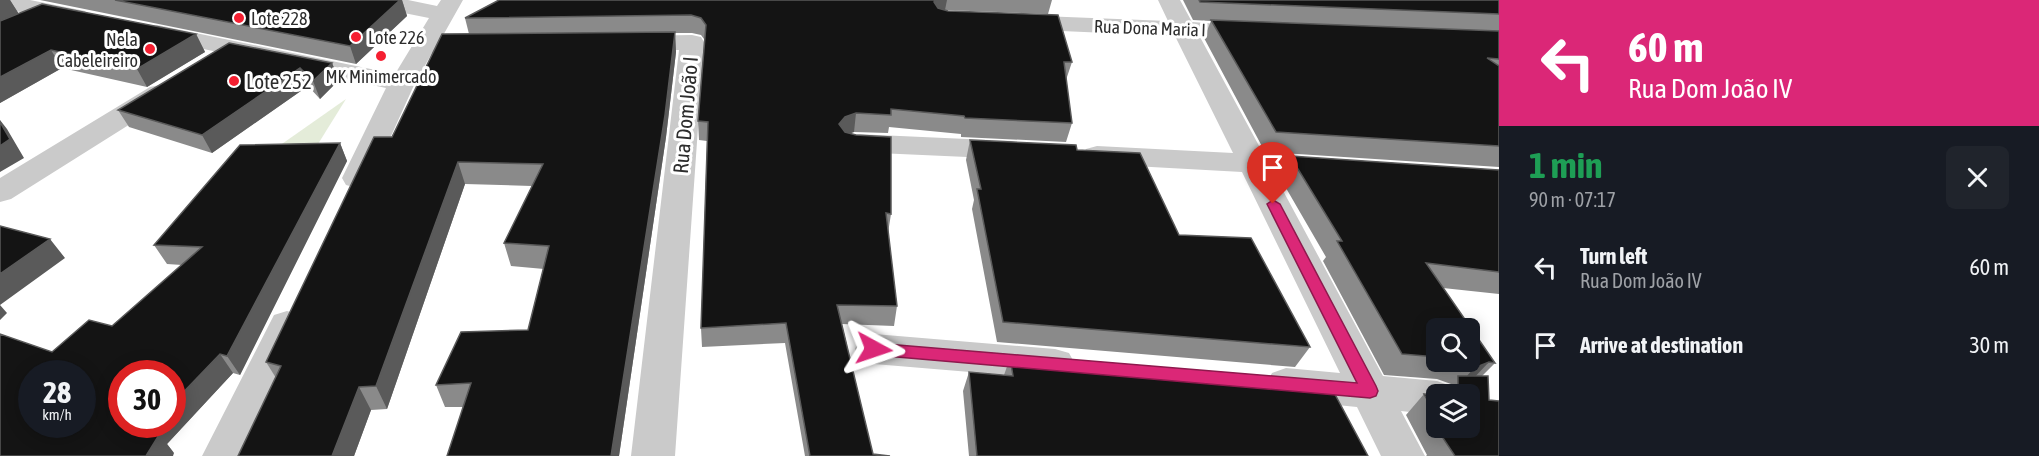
<!DOCTYPE html>
<meta charset="utf-8">
<style>
:root{--surface:#171b24;--page:#20242c;--text:#f1f3f6;--muted:#9ea1a6}
body{margin:0;font-family:"Asap Condensed",sans-serif;background:var(--page);color:var(--text);height:100vh;display:flex;flex-direction:column;font-size:22px;white-space:nowrap}
*{box-sizing:border-box;margin:0}
p{font-size:20px;color:var(--muted)}
.icon{flex:none;width:33px;height:33px;fill:none;stroke:currentColor;stroke-width:2;stroke-linecap:round;stroke-linejoin:round}
.map{position:relative;flex:1;overflow:hidden}
.drawer{display:flex;flex-direction:column;background:var(--surface);width:540px}
.drawer>*{flex:none}
.guide{background:#db2777;color:#fff;overflow:hidden}
.fabs{position:absolute;left:1426px;top:318px;display:grid;gap:12px}
.fabs a{display:grid;place-items:center;width:54px;height:54px;border-radius:9px;background:var(--surface);box-shadow:0 3px 15px #0003;font-size:30px}
.speed{position:absolute;left:18px;top:360px;display:flex;gap:12px;font-size:30px;font-weight:700;text-align:center}
.speed>*{display:grid;place-content:center;width:78px;height:78px;border-radius:50%;background:var(--surface);box-shadow:0 3px 15px #0003;line-height:1}
.speed small{font-size:15px;font-weight:400}
.speed .limit{border:9px solid #d22;background:#fff;color:#111}
.pin{position:absolute;display:grid;place-items:center;width:51px;height:51px;color:#fff;margin:-62px -26px;border-radius:50% 50% 50% 0;rotate:-45deg;box-shadow:0 0 6px #0007}
.pin .icon{rotate:45deg}
.me{position:absolute;width:66px;margin:-33px;rotate:95deg;stroke-linejoin:round;filter:drop-shadow(0 0 4px #0008)}
.turn{display:flex;align-items:center;gap:21px;height:126px;padding:0 30px;font-size:27px}
.turn .icon{width:78px;height:78px;stroke-width:2.5}
.turn b{display:block;font-size:42px;line-height:51px}
.round{display:grid;place-items:center;flex:none;width:63px;height:63px;border-radius:9px;background:var(--page)}
.head{display:flex;align-items:center;justify-content:space-between;height:102px;padding:0 30px}
h1{font-size:36px;font-weight:700;line-height:45px;color:#1e9e55}
ul{padding:0;list-style:none}
li{display:flex;align-items:center;gap:18px;height:78px;padding:0 30px}
li div{flex:1}
li b{display:block;font-size:22px}
li em{font-style:normal}
main{display:flex;flex:1;min-height:0}
.map>svg:first-child{display:block}
.green{fill:#e4ecd9}
.lines{fill:none;stroke-linecap:round;stroke-linejoin:round}
.street{fill:#cacaca;fill-rule:evenodd}
.wall{fill:#8a8a8a;fill-rule:evenodd}
.shaded-wall{fill:#5a5a5a}
.building{fill:#141414;stroke:#5a5a5a;stroke-width:1.5;fill-rule:evenodd}
.route{fill:#db2777;stroke:#8e194d;stroke-width:1.5}
.poi-dot{fill:#f51f31;stroke:#fff;stroke-width:2}
.labels{text-anchor:middle;dominant-baseline:central;stroke-width:6;stroke-linejoin:round;paint-order:stroke}
.far-poi-label{font-size:18px;fill:#2d2d2d;stroke:#fff;text-anchor:start}
.far-street-label{font-size:18px;fill:#2d2d2d;stroke:#fff}
.poi-label{font-size:21px;fill:#2d2d2d;stroke:#fff;text-anchor:start}
.street-label{font-size:21px;fill:#2d2d2d;stroke:#fff}
</style>
<main>
<div class="map">
<svg width="1499" height="456" viewBox="0 0 1499 456">
<rect width="100%" height="100%" fill="#fff"/>
<!-- green -->
<path class="green" d="M 346,99 L 318,144 L 279,146 Z"/>
<g class="lines">
<!-- street -->
<path class="street" d="M 0,0 L 30,0 L 85,11 L 89,16 L 85,21 L 77,23 L 0,8 Z
M 361,0 L 408,0 L 437,6 L 441,0 L 463,0 L 441,39 L 491,41 L 494,46 L 491,51 L 482,53 L 432,53 L 415,83 L 372,178 L 368,185 L 357,188 L 346,185 L 342,178 L 386,88 L 157,39 L 148,37 L 145,32 L 148,27 L 157,25 L 395,74 L 429,18 L 364,5 Z
M 1158,0 L 1180,0 L 1192,22 L 1261,27 L 1264,32 L 1261,37 L 1252,39 L 1200,37 L 1264,155 L 1330,159 L 1341,161 L 1345,168 L 1341,175 L 1330,177 L 1274,174 L 1383,376 L 1437,381 L 1451,386 L 1456,394 L 1437,394 L 1437,415 L 1401,411 L 1425,456 L 1381,456 L 1357,407 L 1286,400 L 1272,395 L 1266,384 L 1272,373 L 1286,368 L 1340,373 L 1242,172 L 1097,164 L 1086,161 L 1082,155 L 1086,149 L 1097,146 L 1233,153 L 1175,36 L 1016,29 L 1008,27 L 1004,22 L 1008,17 L 1016,15 L 1168,21 Z
M 692,35 L 701,37 L 704,42 L 675,456 L 631,456 L 679,50 L 630,50 L 621,48 L 618,43 L 621,38 L 630,36 Z
M 160,85 L 170,87 L 173,93 L 170,99 L 11,199 L 0,202 L 0,178 L 150,87 Z
M 855,134 L 1012,141 L 1022,144 L 1027,150 L 1022,156 L 1012,159 L 855,152 L 845,149 L 840,143 L 845,137 Z
M 287,311 L 300,315 L 306,325 L 246,456 L 202,456 L 274,315 Z
M 874,334 L 1055,349 L 1069,353 L 1075,364 L 1069,375 L 1055,379 L 874,364 L 860,360 L 855,349 L 860,338 Z"/>
</g>
<!-- wall -->
<path class="wall" d="M 0,0 L 10,0 L 18,13 L 196,34 L 205,52 L 147,87 L 62,68 L 0,103 Z
M 40,0 L 402,0 L 407,16 L 356,64 Z
M 499,0 L 1052,0 L 1048,14 L 944,10 L 1072,62 L 1066,80 L 1072,123 L 1066,142 L 961,137 L 961,134 L 889,127 L 888,133 L 854,132 L 850,133 L 891,214 L 888,233 L 897,306 L 894,326 L 842,324 L 873,454 L 890,456 L 805,456 L 785,343 L 702,347 L 701,328 L 707,141 L 699,140 L 698,121 L 704,39 L 701,35 L 692,33 L 675,33 L 676,52 L 666,137 L 619,456 L 463,407 L 445,407 L 436,385 L 528,330 L 544,269 L 511,266 L 504,243 L 532,186 L 465,184 L 387,409 L 371,410 L 354,456 L 238,456 L 276,378 L 266,362 L 392,137 L 469,34 L 465,18 Z
M 1183,0 L 1499,0 L 1499,167 L 1265,152 L 1204,38 L 1211,21 L 1193,20 Z
M 229,43 L 332,63 L 339,80 L 320,99 L 308,86 L 212,153 L 129,127 L 118,110 Z
M 970,140 L 1077,150 L 1179,235 L 1310,347 L 1295,367 L 997,342 L 972,209 L 974,200 L 966,160 Z
M 340,143 L 347,161 L 240,375 L 233,373 L 167,444 L 174,453 L 52,352 L 112,326 L 182,265 L 167,264 L 154,245 Z
M 1290,156 L 1499,170 L 1499,294 L 1443,288 L 1495,363 L 1482,376 L 1489,400 L 1499,456 L 1426,456 L 1427,455 L 1406,415 L 1424,394 L 1437,395 L 1437,428 L 1470,428 L 1470,394 L 1441,394 L 1451,384 L 1437,379 L 1384,375 L 1323,261 L 1326,257 L 1279,176 ZM 1437,328 L 1470,362 L 1437,362 Z
M 1010,358 L 1368,456 L 969,456 L 963,391 L 969,372 L 1004,375 Z"/>
<!-- shaded-wall -->
<path class="shaded-wall" d="M 0,0 L 10,0 L 19,14 L 0,23 Z
M 400,0 L 402,0 L 407,16 L 356,64 L 350,46 Z
M 935,0 L 947,0 L 945,10 L 936,12 L 934,2 Z
M 675,32 L 676,52 L 666,137 L 619,456 L 611,456 Z
M 196,34 L 205,52 L 147,87 L 137,69 Z
M 51,50 L 62,68 L 0,103 L 0,77 Z
M 332,63 L 339,80 L 320,99 L 313,81 Z
M 300,68 L 308,86 L 212,153 L 202,135 Z
M 856,113 L 854,132 L 843,136 L 839,124 L 845,117 Z
M 0,120 L 7,129 L 24,158 L 0,172 Z
M 340,143 L 347,161 L 240,375 L 227,356 Z
M 458,162 L 465,184 L 387,409 L 376,386 Z
M 50,239 L 65,258 L 0,305 L 7,313 L 0,320 L 0,274 Z
M 220,354 L 233,373 L 167,444 L 174,453 L 173,456 L 146,456 L 146,431 L 152,424 L 172,424 L 172,404 Z
M 1489,362 L 1469,383 L 1458,386 L 1474,368 Z
M 359,387 L 371,410 L 354,456 L 332,456 Z"/>
<!-- building -->
<path class="building" d="M 115,0 L 400,0 L 350,46 Z
M 499,0 L 935,0 L 934,2 L 938,8 L 948,11 L 1058,15 L 1072,62 L 1064,62 L 1072,123 L 965,118 L 964,116 L 891,109 L 891,115 L 856,113 L 845,117 L 839,124 L 845,132 L 856,135 L 891,137 L 891,214 L 886,213 L 897,306 L 837,305 L 873,454 L 890,456 L 810,456 L 786,323 L 701,328 L 708,122 L 698,121 L 706,25 L 701,18 L 691,15 L 465,18 Z
M 1199,0 L 1499,0 L 1499,14 L 1200,2 Z
M 42,4 L 196,34 L 137,69 L 51,50 L 0,77 L 0,21 Z
M 1211,20 L 1499,31 L 1499,59 L 1487,58 L 1499,66 L 1499,146 L 1276,132 Z
M 675,32 L 665,115 L 611,456 L 447,456 L 471,383 L 436,385 L 461,332 L 528,330 L 549,246 L 504,243 L 543,164 L 458,162 L 376,386 L 359,387 L 332,456 L 238,456 L 281,366 L 266,362 L 374,137 L 392,137 L 442,34 Z
M 229,43 L 332,63 L 313,81 L 300,68 L 202,135 L 118,110 Z
M 0,122 L 10,139 L 0,146 Z
M 970,140 L 1076,145 L 1077,150 L 1140,153 L 1179,235 L 1251,238 L 1310,347 L 1003,322 L 977,189 L 981,189 Z
M 340,143 L 227,356 L 220,354 L 172,404 L 172,374 L 122,374 L 122,424 L 152,424 L 146,431 L 159,435 L 146,456 L 0,456 L 0,334 L 52,352 L 89,320 L 112,326 L 202,247 L 154,245 L 240,145 ZM 32,374 L 82,374 L 82,424 L 32,424 Z
M 1290,156 L 1499,170 L 1499,272 L 1426,263 L 1495,363 L 1489,362 L 1474,368 L 1471,363 L 1466,362 L 1470,362 L 1470,328 L 1437,328 L 1437,357 L 1402,354 L 1337,241 L 1342,241 Z
M 0,226 L 50,239 L 0,274 Z
M 1010,358 L 1331,387 L 1368,456 L 977,456 L 969,372 L 1013,376 Z
M 1458,376 L 1488,376 L 1489,400 L 1499,401 L 1499,456 L 1455,456 L 1443,438 L 1447,435 L 1443,428 L 1470,428 L 1470,394 L 1458,394 Z
M 1424,394 L 1437,395 L 1437,417 Z"/>
<!-- route -->
<path class="route" d="M 1273,200 L 1280,204 L 1376,386 L 1378,391 L 1376,396 L 1370,398 L 874,355 L 869,353 L 867,349 L 869,344 L 874,343 L 1357,383 L 1267,204 Z"/>
<!-- markers -->
<g class="poi-dot">
<circle cx="239" cy="18" r="6"/>
<circle cx="356" cy="37" r="6"/>
<circle cx="150" cy="49" r="6"/>
<circle cx="381" cy="56" r="6"/>
<circle cx="234" cy="81" r="6"/>
</g>
<g class="labels">
<!-- far-poi labels -->
<g class="far-poi-label">
<text x="251" y="18">Lote 228</text>
<text x="368" y="37">Lote 226</text>
<text x="138" y="39" text-anchor="end">Nela<tspan x="138" dy="21">Cabeleireiro</tspan></text>
<text x="381" y="76" text-anchor="middle">MK Minimercado</text>
</g>
<!-- far-street labels -->
<g class="far-street-label">
<text transform="translate(1150 28) rotate(2)">Rua Dona Maria I</text>
</g>
<!-- poi labels -->
<g class="poi-label">
<text x="246" y="81">Lote 252</text>
</g>
<!-- street labels -->
<g class="street-label">
<text transform="translate(685 115) rotate(-85)">Rua Dom João I</text>
</g>
</g>
</svg>
<div class="fabs">
<a><svg class="icon" aria-label="search" viewBox="0 0 24 24"><circle cx="10" cy="10" r="6"/><path d="M15 15l6 6"/></svg></a>
<a><svg class="icon" aria-label="layers" viewBox="0 0 24 24"><path d="M12 4l9 5-9 5-9-5zM3 14l9 5 9-5"/></svg></a>
</div>
<div class="speed"><div>28<small>km/h</small></div><div class="limit">30</div></div>
<div class="pin" style="left:1273px;top:204px;background:#d93025"><svg class="icon" aria-label="arrive" viewBox="0 0 24 24"><path d="M6 21V4h12l-3 4 3 4H6"/></svg></div>
<svg class="me" style="left:874px;top:349px" viewBox="-20 -20 40 40"><path d="M0-17L14 15 0 8-14 15z" fill="#db2777" stroke="#fff" stroke-width="4"/></svg>
</div>
<section class="drawer">
<div class="guide">
<div class="turn"><svg class="icon" aria-label="left" viewBox="0 0 24 24"><path d="M17 20v-9H6M10 6l-5 5 5 5"/></svg><div><b>60 m</b>Rua Dom João IV</div></div>
</div>
<div class="head"><div><h1>1 min</h1><p>90 m · 07:17</p></div><a class="round"><svg class="icon" aria-label="close" viewBox="0 0 24 24"><path d="M6 6l12 12M18 6L6 18"/></svg></a></div>
<ul>
<li><svg class="icon" aria-label="left" viewBox="0 0 24 24"><path d="M17 20v-9H6M10 6l-5 5 5 5"/></svg><div><b>Turn left</b><p>Rua Dom João IV</p></div><em>60 m</em></li>
<li><svg class="icon" aria-label="arrive" viewBox="0 0 24 24"><path d="M6 21V4h12l-3 4 3 4H6"/></svg><div><b>Arrive at destination</b></div><em>30 m</em></li>
</ul>
</section>
</main>
